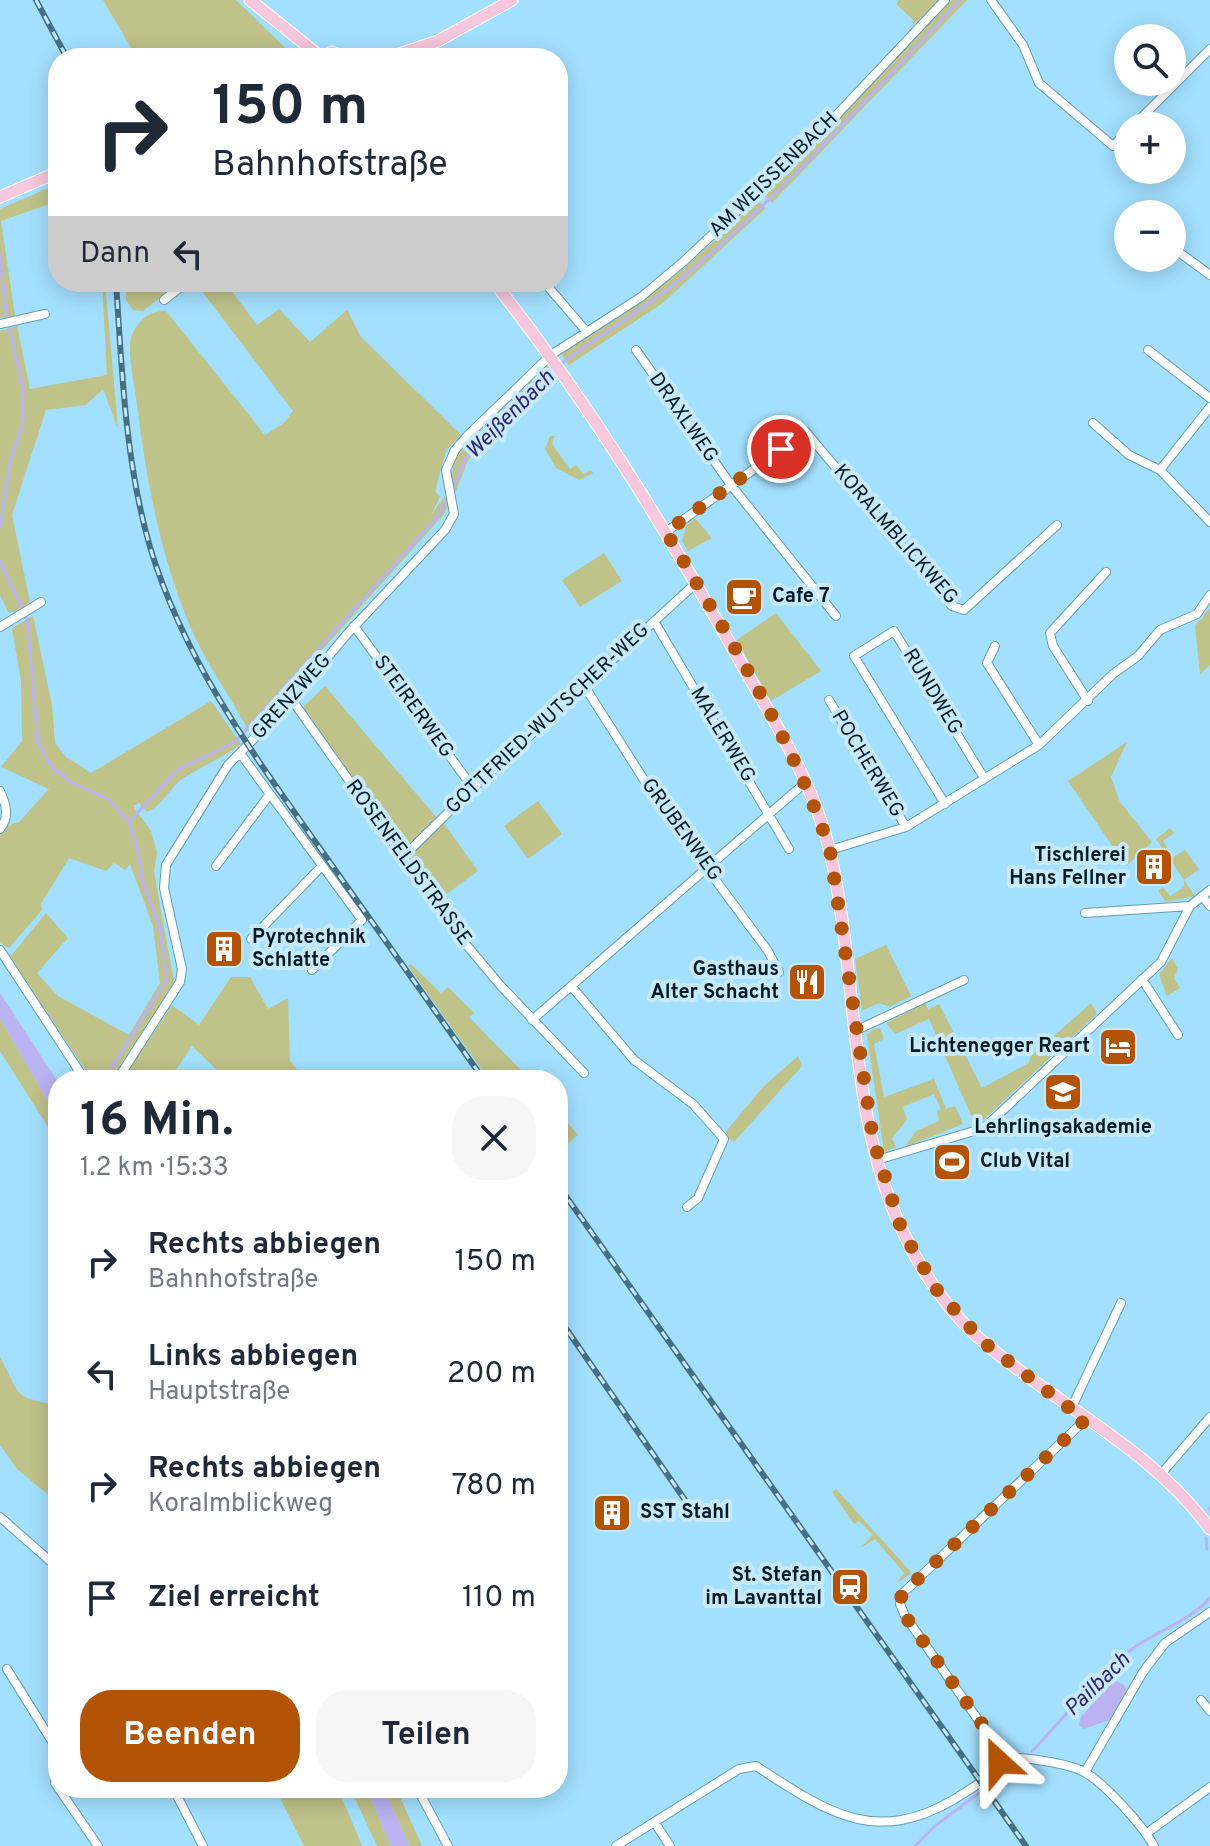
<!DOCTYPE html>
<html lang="de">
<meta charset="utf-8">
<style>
:root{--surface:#fff;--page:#f6f6f7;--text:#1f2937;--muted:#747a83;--accent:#b25305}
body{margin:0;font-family:Overpass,sans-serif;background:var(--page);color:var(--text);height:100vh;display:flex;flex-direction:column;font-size:30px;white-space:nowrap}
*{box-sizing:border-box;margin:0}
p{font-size:26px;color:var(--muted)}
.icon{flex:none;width:44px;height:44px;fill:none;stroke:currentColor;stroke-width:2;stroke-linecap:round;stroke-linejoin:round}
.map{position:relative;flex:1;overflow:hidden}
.drawer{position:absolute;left:48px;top:1070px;width:520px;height:728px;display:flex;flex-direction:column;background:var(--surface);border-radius:32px;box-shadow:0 4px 20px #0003}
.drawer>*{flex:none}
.hud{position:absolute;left:48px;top:48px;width:520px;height:244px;border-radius:32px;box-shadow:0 4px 20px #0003;background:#fff;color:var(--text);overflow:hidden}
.controls{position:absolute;left:1114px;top:24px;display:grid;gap:16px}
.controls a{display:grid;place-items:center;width:72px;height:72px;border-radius:50%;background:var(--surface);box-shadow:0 4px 20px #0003;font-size:40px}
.pin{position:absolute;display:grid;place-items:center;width:68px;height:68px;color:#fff;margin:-34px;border:4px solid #fff;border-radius:50%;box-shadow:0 2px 8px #0007}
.me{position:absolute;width:88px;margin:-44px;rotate:336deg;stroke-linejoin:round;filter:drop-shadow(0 0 6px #0008)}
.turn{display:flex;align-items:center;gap:28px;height:168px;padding:0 32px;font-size:36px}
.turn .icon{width:104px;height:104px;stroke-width:2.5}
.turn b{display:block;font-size:56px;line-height:68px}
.then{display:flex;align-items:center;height:76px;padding:0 32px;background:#0003;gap:16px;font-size:30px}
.round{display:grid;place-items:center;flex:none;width:84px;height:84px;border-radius:32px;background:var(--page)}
.head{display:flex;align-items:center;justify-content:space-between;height:136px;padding:0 32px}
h1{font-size:48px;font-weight:700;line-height:60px}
.primary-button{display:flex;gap:16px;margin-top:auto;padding:16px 32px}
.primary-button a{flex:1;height:92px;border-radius:32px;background:var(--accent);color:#fff;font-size:32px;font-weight:700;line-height:92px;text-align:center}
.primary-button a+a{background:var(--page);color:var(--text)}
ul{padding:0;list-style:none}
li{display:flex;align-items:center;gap:24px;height:112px;padding:0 32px}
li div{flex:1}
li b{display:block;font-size:30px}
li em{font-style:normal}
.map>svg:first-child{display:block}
.green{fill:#bfc289}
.water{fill:#bab2f1}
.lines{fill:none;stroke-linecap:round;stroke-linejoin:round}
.stream{stroke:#bab2f1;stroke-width:3}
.minor-casing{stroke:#629eba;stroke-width:10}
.major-casing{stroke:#fff;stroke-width:13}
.minor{stroke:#fff;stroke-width:8}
.major{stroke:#f6c7dd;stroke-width:11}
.rail-casing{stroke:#476f82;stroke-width:6}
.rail{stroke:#c6eafc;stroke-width:3;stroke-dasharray:9;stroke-linecap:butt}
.route{stroke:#b25305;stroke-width:14;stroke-dasharray:0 25.2}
.labels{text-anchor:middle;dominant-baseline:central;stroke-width:8;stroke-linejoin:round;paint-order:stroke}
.street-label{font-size:20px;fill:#021a24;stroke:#c6eafc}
.poi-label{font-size:20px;font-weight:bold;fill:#021a24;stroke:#c6eafc;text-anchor:start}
.water-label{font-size:22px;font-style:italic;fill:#36246b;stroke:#c6eafc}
</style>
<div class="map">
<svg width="1210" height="1846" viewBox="0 0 1210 1846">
<rect width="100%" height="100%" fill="#a3e0ff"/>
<!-- green -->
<path class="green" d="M 103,0 L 236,0 L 296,58 L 137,58 Z
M 899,0 L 941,0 L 912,26 L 913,20 L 896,4 Z
M 951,0 L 967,0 L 772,203 L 764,195 Z
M 58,184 L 58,201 L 1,221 L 15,316 L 0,318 L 0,209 Z
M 758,201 L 766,208 L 663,303 L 569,365 L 561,354 L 682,270 Z
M 102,282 L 105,282 L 118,429 L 103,389 L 86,405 L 46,410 L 12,515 L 30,602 L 17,612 L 8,612 L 0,595 L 0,331 L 17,326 L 30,389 L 107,375 Z
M 126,282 L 180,282 L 143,311 L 133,310 L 126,300 Z
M 195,282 L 225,282 L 257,325 L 279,309 L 310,342 L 347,310 L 361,337 L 461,435 L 446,451 L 435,491 L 440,497 L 431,515 L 445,496 L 448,506 L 444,514 L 297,678 L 295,688 L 251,736 C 234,701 210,670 194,635 C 161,561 147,484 137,405 C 135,386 129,363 130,344 C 132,325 148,310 166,311 L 265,435 L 284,423 L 293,411 Z
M 547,365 L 553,373 L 468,460 L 456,491 L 453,490 L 450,479 L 457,454 Z
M 550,436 L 555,436 L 552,444 L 570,469 L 576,465 L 583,474 L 591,470 L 593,473 L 579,480 L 556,468 L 545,449 Z
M 695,518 L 712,538 L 688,551 L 682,541 L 687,524 Z
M 604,553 L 622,581 L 580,607 L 562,580 Z
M 1210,608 L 1210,665 L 1200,674 L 1195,626 Z
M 776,613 L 821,671 L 771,701 L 737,640 Z
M 33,616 L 52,705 L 55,743 L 66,757 L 91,773 L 211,701 L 241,744 C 223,758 204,765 185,777 C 170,786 164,805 147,812 L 139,803 L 133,806 L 151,831 L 157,852 L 154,872 L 174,982 L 111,1080 L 92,1080 L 10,957 L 46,913 L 68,938 L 37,973 L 58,996 L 129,1035 L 160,983 L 153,926 L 130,864 L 125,870 L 114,863 L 106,871 L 69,858 L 41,904 L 42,910 L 9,948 L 0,943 L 0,835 L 9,825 L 19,822 L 49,789 L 1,767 L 22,741 L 21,681 L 12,628 Z
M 325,686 L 437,818 L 406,847 L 399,846 L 302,708 Z
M 1127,742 L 1111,777 L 1120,802 L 1152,842 L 1126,866 L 1068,781 Z
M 538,801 L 562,834 L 528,859 L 504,826 Z
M 443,822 L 478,871 L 437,901 L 411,864 L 412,855 Z
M 1170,828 L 1174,833 L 1163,841 L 1173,857 L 1185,850 L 1199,869 L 1184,880 L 1195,896 L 1166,902 L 1158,891 L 1163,887 L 1170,896 L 1184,887 L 1184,880 L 1156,839 Z
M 886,945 L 911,996 L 890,1007 L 879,1003 L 862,1011 L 855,959 Z
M 1172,958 L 1178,969 L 1174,978 L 1180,988 L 1167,996 L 1159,975 Z
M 411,964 L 441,993 L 448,987 L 474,1013 L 469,1017 L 531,1080 L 489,1080 L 408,966 Z
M 231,977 L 250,977 L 268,1009 L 288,998 L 290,1060 L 304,1080 L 227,1080 L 192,1046 L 169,1080 L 122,1080 L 172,1005 L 199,1025 Z
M 925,1003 L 928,1009 L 939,1004 L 982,1088 L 1029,1063 L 1030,1057 L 1091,1003 L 1097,1014 L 976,1127 L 929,1019 L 895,1034 L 886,1023 Z
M 0,1018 L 58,1119 L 58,1143 L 0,1051 Z
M 880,1028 L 884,1039 L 874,1044 L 884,1097 L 934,1079 L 946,1109 L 955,1106 L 963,1124 L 905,1147 L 916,1131 L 939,1121 L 937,1112 L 941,1109 L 934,1094 L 903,1107 L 907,1120 L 892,1138 L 896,1147 L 884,1152 L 867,1035 L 873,1029 Z
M 798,1056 L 802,1066 L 734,1142 L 723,1135 L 763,1087 Z
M 558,1111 L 578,1135 L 558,1152 Z
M 0,1357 C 23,1399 11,1395 58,1406 L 58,1503 L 17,1469 L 0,1445 Z
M 836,1489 L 910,1571 L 910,1574 L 897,1583 L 904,1573 L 875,1539 L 860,1548 L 873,1535 L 859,1521 L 854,1524 L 832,1492 Z
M 275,1788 L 338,1788 L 362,1846 L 304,1846 Z
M 350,1788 L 366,1788 L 391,1846 L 377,1846 Z
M 383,1788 L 396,1788 L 422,1846 L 410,1846 Z"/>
<!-- water -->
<path class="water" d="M 0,993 L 58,1082 L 58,1119 L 0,1018 Z
M 1114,1680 L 1124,1685 L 1127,1691 L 1109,1720 L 1084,1729 L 1079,1725 L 1081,1717 Z
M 366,1788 L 383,1788 L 410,1846 L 391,1846 Z"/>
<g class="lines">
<!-- stream -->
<path class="stream" d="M 0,255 L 6,315 L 23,387 L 23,424 L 11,457 L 0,527
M 559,365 C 602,333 647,308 688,273 C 786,191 872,93 960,0
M 452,491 L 465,459 L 553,370
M 0,561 L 27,619 L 38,744 L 53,768 L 71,782 L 108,799 L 129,822 L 138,851 L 142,879 L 159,925 L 167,979 L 104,1080
M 129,822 L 177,770 L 235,742 L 437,517 L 448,498
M 1209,1509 L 1210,1508
M 1206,1538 L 1207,1549
M 1032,1751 C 1065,1718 1094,1677 1132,1649 C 1157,1631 1190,1621 1210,1598
M 915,1846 L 935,1826 L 1019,1763"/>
<!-- minor casing -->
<g class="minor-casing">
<path id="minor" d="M 991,0 L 1023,45 L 1039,83 L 1113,146 L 1128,131
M 1133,126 L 1210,49
M 1176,250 L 1210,275
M 544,282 L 586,331
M 164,300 L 187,282
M 0,324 L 45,314
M 636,350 L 731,485 L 836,616
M 1148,350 L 1210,398
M 1210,407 L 1160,470 L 1210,522
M 1093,423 L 1129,455 L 1160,470
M 666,532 L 806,432 L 952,606 L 964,610 L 1057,525
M 654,621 L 789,849
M 354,626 L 473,788
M 0,627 L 41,602
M 995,646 L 987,663 L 1039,745
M 585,687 L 660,805 L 768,951 L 779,972
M 292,700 L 459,936 L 500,985 L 584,1073
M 829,700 L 906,827
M 1088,701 L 1053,646 L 1050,633 L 1106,572
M 240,753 L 362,920 L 312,970
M 0,791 C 6,804 10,817 0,829
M 945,804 L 854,656 L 894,631 L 984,778
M 830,850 L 906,827 L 1039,745 L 1113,674 L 1138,656 L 1160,630 L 1197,614 L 1210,595
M 402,858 L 473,788 L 696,583
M 216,866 L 270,794
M 1202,896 L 1210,906
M 1085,913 L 1190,906 L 1210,890
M 251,939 L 322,866
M 0,950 L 85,1080
M 1142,979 L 1178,1035
M 572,987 L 634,1060 L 693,1104 L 724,1139 L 698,1198 L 687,1207
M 532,1020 L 806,782
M 857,1030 L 964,980
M 117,1080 L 180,982 L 182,969 L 164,888 L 166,865 L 228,765 L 292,700 L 348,633 L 445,530 L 454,514 L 446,470 L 455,450 L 467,436 L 551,355 L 641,297 L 683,262 L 812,141 L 945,0
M 877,1160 L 984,1128 L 1161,962 L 1190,906
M 1071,1409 L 1121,1303
M 1162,1473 L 1210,1417
M 0,1517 L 58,1568
M 7,1669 L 58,1751
M 1201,1700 L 1210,1711
M 1000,1758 C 1019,1756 1070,1763 1086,1773 C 1106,1785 1143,1826 1154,1846
M 58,1767 L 55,1783 L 98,1846
M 1085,1772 L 1143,1672 L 1165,1643 L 1210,1612
M 173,1788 L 203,1846
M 417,1788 L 448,1846
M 655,1823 L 670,1846
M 1147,1833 L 1210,1787
M 616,1846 L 739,1769 L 756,1766 C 825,1811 874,1846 953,1800 C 969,1790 990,1779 999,1762 L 998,1748 L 905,1616 L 900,1604 L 901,1595 L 1085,1420"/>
</g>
<!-- major casing -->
<g class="major-casing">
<path id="major" d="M 250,0 L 321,57
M 320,58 L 332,52 L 348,58
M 387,58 L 438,41 L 512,0
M 0,197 L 58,172
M 494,282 C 589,403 666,529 741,663 C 775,723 814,784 830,852 C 858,974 848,1118 903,1232 C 922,1273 951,1316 987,1345 C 1060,1407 1153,1450 1210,1529"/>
</g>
<!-- minor -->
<use href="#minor" class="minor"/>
<!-- major -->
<use href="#major" class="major"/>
<!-- rail casing -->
<g class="rail-casing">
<path id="rail" d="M 36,0 L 67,58
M 116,282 C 122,371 125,461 150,547 C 184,660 251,751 319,847 C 374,925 429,1002 484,1080
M 558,1185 L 1026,1846
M 558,1317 L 685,1500"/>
</g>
<!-- rail -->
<use href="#rail" class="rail"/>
</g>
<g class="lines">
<!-- route -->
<path class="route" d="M 781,449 L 666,532 C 727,634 792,737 830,850 L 873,1139 L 902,1231 L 937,1290 L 983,1342 L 1085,1420 L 901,1595 L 905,1616 L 994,1741 L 999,1762"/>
</g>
<!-- icons -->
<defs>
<g id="cafe-square" transform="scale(2)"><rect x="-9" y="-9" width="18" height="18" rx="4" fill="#b25305" stroke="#c6eafc"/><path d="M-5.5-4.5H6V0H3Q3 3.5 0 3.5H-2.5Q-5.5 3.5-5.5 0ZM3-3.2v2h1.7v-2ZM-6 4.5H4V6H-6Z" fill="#fff"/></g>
<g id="building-square" transform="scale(2)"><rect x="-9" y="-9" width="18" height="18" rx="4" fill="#b25305" stroke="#c6eafc"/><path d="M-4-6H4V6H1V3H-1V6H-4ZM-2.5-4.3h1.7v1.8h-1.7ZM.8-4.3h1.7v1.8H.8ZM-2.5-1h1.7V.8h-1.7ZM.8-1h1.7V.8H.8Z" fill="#fff"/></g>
<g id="restaurant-square" transform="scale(2)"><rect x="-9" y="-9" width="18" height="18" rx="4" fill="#b25305" stroke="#c6eafc"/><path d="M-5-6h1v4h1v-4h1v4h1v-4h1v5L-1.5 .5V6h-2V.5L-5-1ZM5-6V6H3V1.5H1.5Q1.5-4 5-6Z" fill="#fff"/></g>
<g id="hotel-square" transform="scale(2)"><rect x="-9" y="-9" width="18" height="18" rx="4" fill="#b25305" stroke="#c6eafc"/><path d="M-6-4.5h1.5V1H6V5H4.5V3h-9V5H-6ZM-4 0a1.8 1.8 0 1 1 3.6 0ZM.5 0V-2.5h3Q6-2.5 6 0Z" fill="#fff"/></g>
<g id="school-square" transform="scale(2)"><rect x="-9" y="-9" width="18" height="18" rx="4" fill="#b25305" stroke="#c6eafc"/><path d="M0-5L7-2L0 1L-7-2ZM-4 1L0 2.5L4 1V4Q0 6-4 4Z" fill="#fff"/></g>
<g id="stadium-square" transform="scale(2)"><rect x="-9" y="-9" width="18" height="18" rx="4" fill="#b25305" stroke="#c6eafc"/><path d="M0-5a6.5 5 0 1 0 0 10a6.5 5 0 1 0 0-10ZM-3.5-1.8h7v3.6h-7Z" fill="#fff"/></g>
<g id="station-square" transform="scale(2)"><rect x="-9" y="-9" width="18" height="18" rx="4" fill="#b25305" stroke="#c6eafc"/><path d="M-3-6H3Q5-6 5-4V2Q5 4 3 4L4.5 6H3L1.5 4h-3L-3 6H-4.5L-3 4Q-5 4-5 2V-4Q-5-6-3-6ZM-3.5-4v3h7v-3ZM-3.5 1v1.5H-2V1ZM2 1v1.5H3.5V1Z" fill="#fff"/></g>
</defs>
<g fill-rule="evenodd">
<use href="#cafe-square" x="744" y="597"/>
<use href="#building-square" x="1154" y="867"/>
<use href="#building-square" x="224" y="949"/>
<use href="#restaurant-square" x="807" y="982"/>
<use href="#hotel-square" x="1118" y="1047"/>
<use href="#school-square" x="1063" y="1092"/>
<use href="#stadium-square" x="952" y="1162"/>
<use href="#building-square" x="612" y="1513"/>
<use href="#station-square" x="850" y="1587"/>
</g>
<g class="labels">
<!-- street labels -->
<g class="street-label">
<text transform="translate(774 175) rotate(-44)">AM WEISSENBACH</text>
<text transform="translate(683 418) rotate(55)">DRAXLWEG</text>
<text transform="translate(895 535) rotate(49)">KORALMBLICKWEG</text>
<text transform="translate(932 692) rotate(59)">RUNDWEG</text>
<text transform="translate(292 697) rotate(-48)">GRENZWEG</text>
<text transform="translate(413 707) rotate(54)">STEIRERWEG</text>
<text transform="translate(548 719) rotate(-43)">GOTTFRIED-WUTSCHER-WEG</text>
<text transform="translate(722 735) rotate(59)">MALERWEG</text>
<text transform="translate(867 764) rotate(59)">POCHERWEG</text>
<text transform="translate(681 830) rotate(54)">GRUBENWEG</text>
<text transform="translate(408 863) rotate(54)">ROSENFELDSTRASSE</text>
</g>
<!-- poi labels -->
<g class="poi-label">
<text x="772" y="597">Cafe 7</text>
<text x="1126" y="856" text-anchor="end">Tischlerei<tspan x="1126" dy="23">Hans Fellner</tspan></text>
<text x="252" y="938">Pyrotechnik<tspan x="252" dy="23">Schlatte</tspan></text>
<text x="779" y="970" text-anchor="end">Gasthaus<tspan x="779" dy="23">Alter Schacht</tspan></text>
<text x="1090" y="1047" text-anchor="end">Lichtenegger Reart</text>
<text x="1063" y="1128" text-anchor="middle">Lehrlingsakademie</text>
<text x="980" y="1162">Club Vital</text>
<text x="640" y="1513">SST Stahl</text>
<text x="822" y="1576" text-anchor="end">St. Stefan<tspan x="822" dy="23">im Lavanttal</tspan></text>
</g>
<!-- water labels -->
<g class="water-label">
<text transform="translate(511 415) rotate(-45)">Weißenbach</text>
<text transform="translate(1098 1685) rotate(-44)">Pailbach</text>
</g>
</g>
</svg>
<div class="controls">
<a><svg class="icon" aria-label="search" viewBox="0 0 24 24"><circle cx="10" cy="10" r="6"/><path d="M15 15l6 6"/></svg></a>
<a>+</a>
<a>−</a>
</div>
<div class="pin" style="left:781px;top:449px;background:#d93025"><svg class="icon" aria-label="arrive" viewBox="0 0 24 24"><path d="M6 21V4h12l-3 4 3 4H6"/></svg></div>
<svg class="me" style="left:999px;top:1762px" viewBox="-20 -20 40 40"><path d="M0-17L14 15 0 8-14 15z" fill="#b25305" stroke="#fff" stroke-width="4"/></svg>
<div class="hud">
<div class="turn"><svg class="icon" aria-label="right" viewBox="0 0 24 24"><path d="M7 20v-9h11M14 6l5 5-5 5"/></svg><div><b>150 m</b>Bahnhofstraße</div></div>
<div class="then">Dann<svg class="icon" aria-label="left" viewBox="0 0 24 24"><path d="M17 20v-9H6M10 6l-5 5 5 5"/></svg></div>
</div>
<section class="drawer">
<div class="head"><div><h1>16 Min.</h1><p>1.2 km · 15:33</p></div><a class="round"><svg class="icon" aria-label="close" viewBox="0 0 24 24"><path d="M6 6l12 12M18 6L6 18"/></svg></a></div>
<ul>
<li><svg class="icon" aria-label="right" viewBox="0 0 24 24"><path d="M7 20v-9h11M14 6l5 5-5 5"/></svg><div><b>Rechts abbiegen</b><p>Bahnhofstraße</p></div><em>150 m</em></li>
<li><svg class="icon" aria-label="left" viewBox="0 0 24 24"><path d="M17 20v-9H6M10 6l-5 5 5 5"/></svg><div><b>Links abbiegen</b><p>Hauptstraße</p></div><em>200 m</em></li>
<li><svg class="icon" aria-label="right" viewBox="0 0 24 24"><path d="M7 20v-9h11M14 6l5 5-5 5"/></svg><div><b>Rechts abbiegen</b><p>Koralmblickweg</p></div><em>780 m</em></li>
<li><svg class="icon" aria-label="arrive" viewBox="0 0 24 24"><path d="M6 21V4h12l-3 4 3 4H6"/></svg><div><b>Ziel erreicht</b></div><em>110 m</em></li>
</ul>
<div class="primary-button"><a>Beenden</a><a>Teilen</a></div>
</section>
</div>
